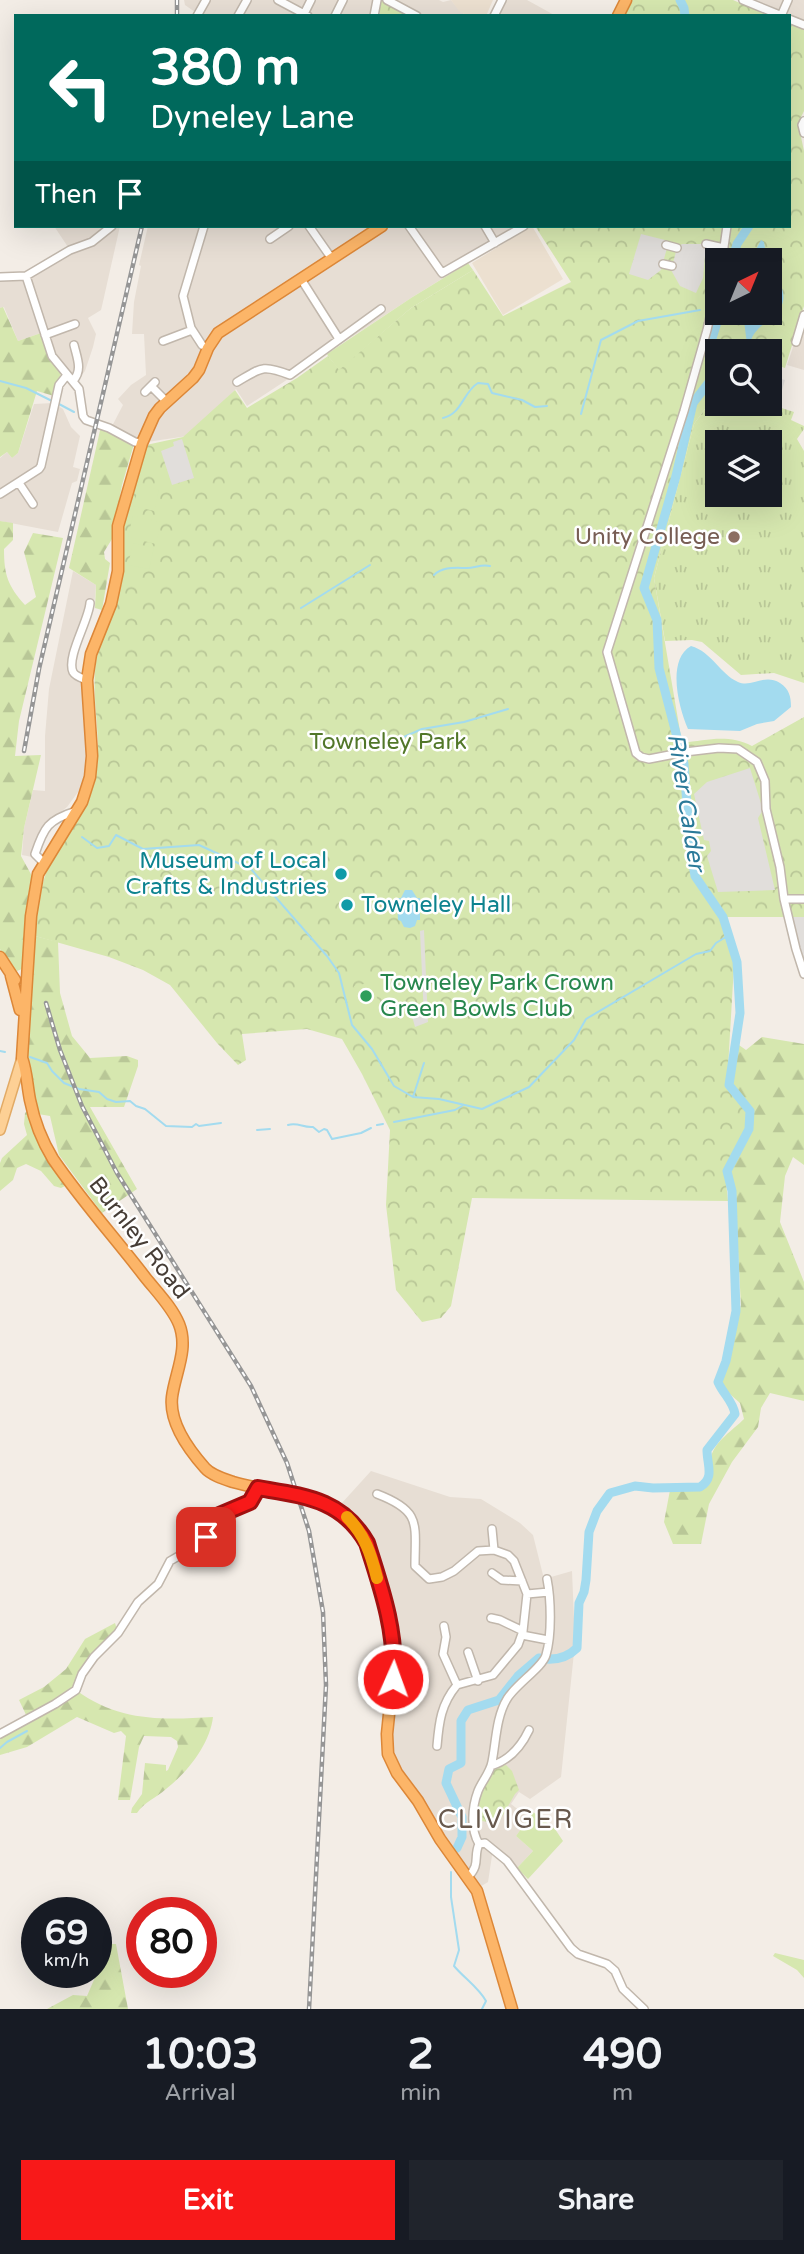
<!DOCTYPE html>
<style>
:root{--surface:#171b24;--page:#20242c;--text:#f1f3f6;--muted:#9ea1a6;--accent:#f81919}
body{margin:0;font-family:"Varela Round",sans-serif;background:var(--page);color:var(--text);height:100vh;display:flex;flex-direction:column;font-size:26px;white-space:nowrap}
*{box-sizing:border-box;margin:0}
p{font-size:23px;color:var(--muted)}
.icon{flex:none;width:38px;height:38px;fill:none;stroke:currentColor;stroke-width:2;stroke-linecap:round;stroke-linejoin:round}
.map{position:relative;height:2009px;overflow:hidden}
.details{display:flex;flex-direction:column;background:var(--surface);flex:1}
.details>*{flex:none}
.guide{position:absolute;left:14px;top:14px;width:777px;height:214px;border-radius:0px;box-shadow:0 7px 28px #0002;background:#00695c;color:#fff;overflow:hidden}
.needle{width:46px;rotate:43deg}
.tools{position:absolute;left:705px;top:248px;display:grid;gap:14px}
.tools a{display:grid;place-items:center;width:77px;height:77px;border-radius:0px;background:var(--surface);box-shadow:0 7px 28px #0002;font-size:35px}
.speed{position:absolute;left:21px;top:1897px;display:flex;gap:14px;font-size:35px;font-weight:700;text-align:center}
.speed>*{display:grid;place-content:center;width:91px;height:91px;border-radius:50%;background:var(--surface);box-shadow:0 7px 28px #0002;line-height:1}
.speed small{font-size:18px;font-weight:400}
.speed .limit{border:10px solid #d22;background:#fff;color:#111}
.pin{position:absolute;display:grid;place-items:center;width:60px;height:60px;color:#fff;margin:-30px;border-radius:14px;box-shadow:0 4px 10px #0006}
.me{position:absolute;width:77px;margin:-38px;rotate:2deg;stroke-linejoin:round;filter:drop-shadow(0 0 5px #0008)}
.turn{display:flex;align-items:center;gap:24px;height:147px;padding:0 21px;font-size:32px}
.turn .icon{width:91px;height:91px;stroke-width:2.5}
.turn b{display:block;font-size:49px;line-height:60px}
.then{display:flex;align-items:center;height:66px;padding:0 21px;background:#0003;gap:14px;font-size:26px}
.eta{display:flex;justify-content:space-evenly;align-items:center;height:119px;text-align:center}
.eta b{font-size:42px;font-weight:700;line-height:49px}
.action{display:flex;gap:14px;margin-top:auto;padding:14px 21px}
.action a{flex:1;height:80px;border-radius:0px;background:var(--accent);color:#fff;font-size:28px;font-weight:700;line-height:80px;text-align:center}
.action a+a{background:var(--page);color:var(--text)}
.map>svg:first-child{display:block}
.residential{fill:#e7ded4}
.education{fill:#ece0d0}
.grass{fill:url(#grass-tufts);fill-rule:evenodd}
.forest{fill:url(#forest-firs)}
.park{fill:url(#park-crowns);fill-rule:evenodd}
.garden{fill:#d6e7af}
.parking{fill:#e1dedb}
.water{fill:#a3dbef}
.lines{fill:none;stroke-linecap:round;stroke-linejoin:round}
.stream{stroke:#a3dbef;stroke-width:2}
.river{stroke:#a3dbef;stroke-width:9}
.minor-casing{stroke:#c1b7ac;stroke-width:10}
.major-casing{stroke:#e2aa65;stroke-width:12}
.highway-casing{stroke:#dc8738;stroke-width:13}
.minor{stroke:#fff;stroke-width:7}
.major{stroke:#fdd095;stroke-width:9}
.highway{stroke:#fcb568;stroke-width:10}
.rail-casing{stroke:#969696;stroke-width:4.5}
.rail{stroke:#fff;stroke-width:2;stroke-dasharray:5;stroke-linecap:butt}
.route-casing{stroke:#a11010;stroke-width:18}
.route{stroke:#f81919;stroke-width:12}
.slow{stroke:#f59e0b;stroke-width:12}
.education-dot{fill:#8d6e63;stroke:#fff;stroke-width:2.5}
.culture-dot{fill:#0f9aa8;stroke:#fff;stroke-width:2.5}
.leisure-dot{fill:#2e9e5b;stroke:#fff;stroke-width:2.5}
.labels{text-anchor:middle;dominant-baseline:central;stroke-width:5;stroke-linejoin:round;paint-order:stroke}
.education-label{font-size:23px;fill:#785e54;stroke:#fff;text-anchor:end}
.park-label{font-size:23px;fill:#527729;stroke:#fff}
.culture-label{font-size:23px;fill:#0d838f;stroke:#fff;text-anchor:end}
.leisure-label{font-size:23px;fill:#27864d;stroke:#fff;text-anchor:start}
.street-label{font-size:23px;fill:#463d36;stroke:#fff}
.water-label{font-size:24px;font-style:italic;fill:#2b7a99;stroke:#fff}
.quarter-label{font-size:26px;letter-spacing:2px;fill:#68594d;stroke:#fff}
</style>
<div class="map">
<svg width="804" height="2009" viewBox="0 0 804 2009">
<defs>
<pattern id="grass-tufts" width="24" height="20" patternUnits="userSpaceOnUse" patternTransform="scale(1.75)"><rect width="24" height="20" fill="#d6e7af"/><path d="M3 7l-1-3M5 7V3M7 7l1-3M15 17l-1-3M17 17v-4M19 17l1-3" fill="none" stroke="#b9c797"/></pattern>
<pattern id="forest-firs" width="22" height="20" patternUnits="userSpaceOnUse" patternTransform="scale(1.75)"><rect width="22" height="20" fill="#d6e7af"/><path d="M5 1l3.5 6h-7zM16 11l3.5 6h-7z" fill="#b9c797"/></pattern>
<pattern id="park-crowns" width="20" height="18" patternUnits="userSpaceOnUse" patternTransform="scale(1.75)"><rect width="20" height="18" fill="#d6e7af"/><path d="M2 6a3 3 0 1 1 6 0M12 15a3 3 0 1 1 6 0" fill="none" stroke="#b9c797"/></pattern>
</defs>
<rect width="100%" height="100%" fill="#f3ede6"/>
<!-- residential -->
<path class="residential" d="M 184,0 L 439,0 L 443,2 L 451,0 L 460,11 L 467,16 L 194,16 L 195,12 L 185,5 Z
M 507,0 L 527,0 L 556,16 L 499,16 Z
M 737,0 L 804,0 L 804,29 L 789,23 L 789,16 L 769,16 Z
M 54,226 L 120,226 L 102,306 L 101,310 L 88,318 L 96,334 L 93,347 L 85,371 L 74,385 L 55,364 L 41,333 L 18,341 L 4,307 L 0,308 L 0,274 L 23,274 L 68,247 Z
M 148,226 L 527,226 L 411,298 L 247,406 L 236,389 L 187,436 L 134,444 L 110,430 L 123,405 L 118,399 L 131,385 L 146,375 L 144,334 L 132,334 L 134,302 L 141,266 L 139,265 Z
M 804,314 L 804,370 L 787,365 Z
M 53,403 L 63,409 L 71,427 L 80,436 L 73,467 L 80,469 L 77,481 L 72,483 L 58,532 L 0,521 L 0,458 L 7,452 L 12,458 L 18,453 L 34,404 Z
M 73,571 L 96,585 L 94,607 L 81,635 L 76,662 L 76,671 L 81,680 L 84,696 L 88,743 L 86,776 L 81,788 L 67,807 L 41,828 L 32,857 L 22,855 L 24,828 L 33,790 L 45,791 L 45,736 L 49,689 Z
M 371,1471 L 450,1497 L 481,1499 L 520,1523 L 533,1535 L 544,1579 L 572,1571 L 575,1643 L 561,1777 L 530,1799 L 519,1792 L 511,1804 L 529,1818 L 516,1836 L 533,1851 L 517,1868 L 493,1849 L 488,1882 L 478,1888 L 397,1773 L 388,1733 L 398,1679 L 400,1656 L 398,1637 L 373,1540 L 354,1513 L 341,1504 Z"/>
<!-- education -->
<path class="education" d="M 451,0 L 493,0 L 486,16 L 467,16 L 459,11 Z
M 532,226 L 563,279 L 503,315 L 472,263 Z"/>
<!-- grass -->
<path class="grass" d="M 717,400 L 718,404 L 769,404 L 794,412 L 791,420 L 804,426 L 804,429 L 797,439 L 804,451 L 804,683 L 774,673 L 741,675 L 702,642 L 692,640 L 665,641 L 654,578 L 694,424 L 707,406 ZM 718,443 L 770,443 L 770,495 L 718,495 Z"/>
<!-- forest -->
<path class="forest" d="M 3,307 L 18,341 L 41,333 L 49,355 L 61,373 L 54,396 L 37,391 L 18,453 L 12,458 L 7,452 L 0,457 L 0,308 Z
M 101,426 L 134,444 L 122,485 L 112,539 L 104,552 L 105,559 L 110,563 L 102,610 L 95,608 L 96,585 L 69,568 Z
M 0,521 L 13,523 L 13,540 L 4,549 C 4,575 8,586 25,605 L 36,597 L 24,552 L 33,533 L 63,538 L 19,721 L 15,756 L 41,755 L 24,828 L 21,856 L 32,876 L 26,932 L 25,964 L 22,969 L 17,971 L 9,966 L 0,949 Z
M 35,936 L 58,942 L 60,993 L 72,1036 L 90,1058 L 127,1056 L 138,1060 L 138,1066 L 124,1107 L 90,1107 L 137,1189 L 102,1213 L 59,1155 L 50,1116 L 38,1114 L 26,1049 Z
M 762,1037 L 804,1044 L 804,1165 L 793,1157 L 785,1176 L 780,1222 L 804,1282 L 804,1401 L 770,1393 L 761,1408 L 758,1427 L 732,1462 L 709,1504 L 701,1544 L 673,1544 L 664,1522 L 670,1490 L 699,1490 L 709,1485 C 712,1475 709,1465 711,1457 C 715,1441 733,1430 744,1419 L 740,1403 L 723,1388 L 721,1376 L 741,1305 L 735,1197 L 729,1171 L 751,1129 L 752,1110 L 732,1083 L 736,1043 L 746,1050 Z
M 28,1110 L 34,1132 L 65,1186 L 61,1188 L 54,1186 L 41,1171 L 26,1164 L 17,1168 L 13,1180 L 0,1191 L 0,1163 L 2,1158 L 27,1135 L 24,1124 L 25,1113 Z
M 115,1623 L 118,1633 L 94,1657 L 76,1690 C 119,1722 163,1720 213,1717 C 210,1744 187,1773 166,1789 C 156,1798 144,1802 137,1813 L 131,1813 L 132,1808 L 142,1794 L 145,1763 L 166,1765 L 166,1771 L 168,1770 L 178,1747 L 177,1741 L 171,1737 L 144,1736 L 139,1747 L 130,1800 L 118,1800 L 126,1736 L 121,1731 L 114,1733 L 77,1717 L 27,1747 L 0,1755 L 0,1736 L 28,1719 L 19,1700 L 44,1687 L 66,1669 L 85,1639 Z
M 107,1944 L 116,1944 L 128,2009 L 47,2009 L 73,1995 L 87,1996 L 106,1952 Z
M 775,1953 L 804,1960 L 804,1978 L 797,1970 L 773,1956 Z"/>
<!-- park -->
<path class="park" d="M 380,0 L 382,0 L 411,16 L 380,16 Z
M 630,0 L 733,0 L 770,16 L 625,16 Z
M 789,24 L 804,30 L 804,111 L 798,123 L 804,151 L 804,306 L 785,368 L 770,363 L 770,352 L 718,352 L 717,400 L 707,406 L 694,424 L 654,578 L 682,743 C 708,740 728,734 752,746 L 804,717 L 804,917 L 719,917 L 734,965 L 727,1085 L 748,1110 L 747,1128 L 725,1172 L 728,1201 L 472,1198 L 451,1306 L 441,1318 L 422,1322 L 396,1290 L 386,1205 L 390,1130 L 362,1074 L 342,1039 L 307,1029 L 242,1034 L 246,1060 L 238,1065 L 217,1043 L 170,985 L 143,970 L 109,957 L 35,936 C 37,906 42,874 57,848 C 72,824 88,807 95,779 C 104,739 89,697 97,656 C 101,632 115,610 121,586 C 125,567 120,546 123,527 C 128,499 138,472 146,445 L 183,437 L 235,390 L 247,408 L 297,378 L 328,356 L 339,369 L 411,308 L 473,270 L 503,316 L 571,282 L 535,226 L 789,226 ZM 718,261 L 770,261 L 770,313 L 718,313 Z
M 506,1765 L 512,1771 L 519,1790 L 515,1794 L 498,1824 L 482,1821 L 476,1816 L 480,1796 L 495,1767 Z"/>
<!-- garden -->
<path class="garden" d="M 468,263 L 473,270 L 411,308 L 339,370 L 328,356 L 327,354 L 411,298 Z
M 140,484 L 159,490 L 154,511 L 133,506 Z
M 133,516 L 161,522 L 156,544 L 128,537 Z
M 133,543 L 154,548 L 149,569 L 128,565 Z
M 373,982 L 379,1006 L 359,1010 L 354,986 Z
M 533,1812 L 555,1829 L 563,1841 L 528,1879 L 517,1868 L 533,1851 L 516,1836 Z"/>
<!-- parking -->
<path class="parking" d="M 641,234 L 665,240 L 667,248 L 661,270 L 648,280 L 629,274 Z
M 682,244 L 706,244 L 703,278 L 696,293 L 680,286 L 671,270 L 677,248 Z
M 778,378 L 785,380 L 778,404 L 770,402 L 770,390 L 773,380 L 777,381 Z
M 182,439 L 194,478 L 172,485 L 161,451 L 174,446 L 173,442 Z
M 750,768 L 763,810 L 758,818 L 775,890 L 718,892 L 707,856 L 711,851 L 709,841 L 704,840 L 694,794 L 707,782 Z
M 791,917 L 804,917 L 804,967 Z
M 424,930 L 428,1022 L 415,1027 L 412,1016 L 422,1012 L 424,1017 L 420,931 Z"/>
<!-- water -->
<path class="water" d="M 761,240 L 764,242 L 767,261 L 750,261 Z
M 770,267 C 773,272 777,277 779,281 C 799,321 745,318 750,352 L 748,352 L 743,313 L 770,313 Z
M 691,646 C 712,652 720,674 738,682 C 752,688 764,673 780,683 C 789,689 791,696 791,707 L 774,721 L 757,724 L 740,731 L 688,729 C 679,709 666,660 691,646 Z
M 405,890 L 412,890 L 417,898 L 420,898 L 420,920 L 417,920 L 415,926 L 410,928 L 404,927 L 401,921 L 398,920 L 397,898 L 401,898 Z"/>
<g class="lines">
<!-- stream -->
<path class="stream" d="M 0,381 L 26,388 L 52,401
M 59,404 L 74,412
M 581,414 L 601,340 L 638,321 L 700,310
M 443,418 C 462,414 463,392 478,383 L 488,384 L 492,393 L 522,400 L 535,407 L 547,406
M 434,575 C 443,566 456,568 467,568 C 475,568 481,564 490,566
M 301,608 L 370,565
M 370,748 L 381,747 L 422,729 L 464,722 L 508,709
M 82,837 L 97,848 L 109,846 L 116,835 L 143,849 L 199,845 L 251,869 L 327,956 L 339,973 L 352,1025 L 372,1049 L 394,1086 L 413,1097
M 0,1051 L 5,1052
M 30,1057 L 47,1063 L 52,1071 L 64,1083 L 79,1089 L 99,1092 L 107,1099 L 116,1102 L 130,1101 L 136,1106 L 145,1109 L 166,1126 L 192,1127 L 196,1124 L 199,1126 L 221,1123
M 424,1063 L 413,1097 L 439,1099 L 482,1109 L 529,1087 L 574,1040 L 586,1019 L 696,954 L 710,951 L 716,943 L 729,935
M 394,1122 L 455,1110 L 462,1106
M 288,1125 C 298,1122 303,1128 313,1127 L 319,1132 L 324,1129 L 327,1130 L 332,1139 L 361,1133 L 371,1128
M 377,1125 L 383,1124
M 257,1130 L 270,1129
M 0,1748 L 7,1742 L 27,1731
M 451,1872 L 451,1897 L 459,1950 L 454,1966 C 464,1978 478,1987 486,2001 L 482,2009"/>
<!-- river -->
<path class="river" d="M 680,0 L 684,8 L 685,16
M 732,261 L 737,244 L 749,226
M 457,1848 L 462,1837 L 462,1817 L 446,1783 L 449,1769 L 461,1763 L 461,1721 L 468,1710 L 499,1700 L 518,1676 L 539,1658 C 554,1661 567,1658 577,1648 L 579,1603 L 584,1592 L 586,1580 L 589,1532 L 597,1511 L 610,1493 L 635,1486 L 653,1488 L 700,1487 C 715,1478 707,1465 707,1450 L 735,1414 C 733,1401 723,1394 718,1382 L 726,1361 L 736,1311 L 732,1191 L 727,1171 L 749,1129 L 750,1111 L 729,1085 L 740,1013 L 737,962 L 723,917 L 695,876 L 690,847 L 684,764 L 659,668 L 657,620 L 644,588 L 676,476 L 693,403 L 713,377 L 709,348 L 720,313"/>
<!-- minor casing -->
<g class="minor-casing">
<path id="minor" d="M 278,0 L 308,16
M 387,0 L 417,16
M 743,0 L 782,16
M 197,16 L 206,0
M 238,16 L 247,0
M 303,16 L 311,0
M 335,16 L 343,0
M 374,16 L 377,0
M 494,16 L 502,0
M 781,16 L 788,0
M 789,19 L 804,25
M 804,121 L 802,125 L 804,133
M 309,226 L 332,259
M 409,226 L 442,273 L 524,226
M 485,226 L 495,243
M 270,239 L 289,226
M 706,244 L 724,248
M 666,245 L 677,248
M 722,261 L 727,226
M 663,264 L 672,266
M 26,276 L 52,356 L 79,389 L 83,416 L 86,420 L 109,428 L 135,442 L 142,443
M 0,277 L 26,276 L 70,250 L 92,242 L 112,226
M 301,279 L 339,339
M 718,282 L 707,330 L 684,411 L 607,652 L 636,753 L 641,757 L 649,759 L 685,752 L 719,748 L 738,749 L 757,762 L 765,781 L 766,809 L 780,867 L 784,899 L 796,949 L 804,974
M 45,335 L 75,324
M 163,341 L 192,330
M 796,342 L 804,315
M 202,345 L 191,328 L 183,296 L 204,226
M 73,381 C 83,370 77,358 74,345
M 237,382 C 261,368 262,364 290,375 L 381,309
M 151,386 L 167,402
M 145,392 L 155,382
M 19,483 L 33,504
M 0,494 L 39,469 L 41,466 L 59,385 L 67,375
M 87,680 C 82,678 76,677 73,672 C 66,657 89,620 90,603
M 44,863 L 35,854 C 44,827 48,820 76,811
M 784,899 L 804,899
M 377,1494 C 422,1511 415,1524 415,1566 L 429,1579 L 442,1577 L 454,1571 L 478,1551 L 494,1550 L 508,1555 L 514,1561 L 527,1594 L 549,1592
M 492,1529 L 494,1550
M 492,1573 L 502,1580 L 522,1581
M 491,1618 L 500,1620 L 523,1631
M 444,1626 L 446,1637 L 443,1654 L 457,1685 L 493,1675 L 518,1645 L 523,1631 L 527,1594
M 522,1635 L 548,1640
M 468,1652 L 478,1681
M 0,1734 L 55,1704 L 76,1690 L 82,1674 L 94,1657 L 118,1633 L 138,1602 L 158,1584 L 170,1561 L 196,1546 L 208,1535 L 217,1516 L 250,1502 L 258,1488
M 437,1746 C 439,1722 441,1704 457,1685
M 491,1766 C 510,1760 521,1747 529,1730
M 479,1844 L 485,1843 L 507,1861 L 571,1948 L 578,1954 L 607,1964 L 615,1971 L 623,1989 L 644,2009
M 468,1877 C 481,1864 473,1857 479,1844 C 470,1829 472,1807 478,1791 C 482,1781 490,1773 492,1762 C 496,1742 496,1717 507,1699 C 515,1685 543,1667 546,1655 C 552,1635 551,1599 547,1579"/>
</g>
<!-- major casing -->
<g class="major-casing">
<path id="major" d="M 0,1130 L 22,1058"/>
</g>
<!-- highway casing -->
<g class="highway-casing">
<path id="highway" d="M 618,16 L 626,0
M 382,226 L 218,333 L 208,348 L 199,370 L 193,378 L 160,408 L 154,416 L 142,443 L 118,526 L 118,571 L 111,604 L 91,654 L 87,680 L 92,756 L 90,777 L 82,802 L 38,874 L 31,916 L 22,1058 C 27,1072 27,1085 30,1100 C 34,1120 42,1141 53,1159 C 81,1200 115,1238 145,1277 C 157,1292 172,1307 179,1324 C 189,1349 175,1373 172,1397 C 169,1422 189,1450 205,1468 C 211,1475 224,1479 233,1482 C 285,1497 337,1489 367,1543 L 394,1639 L 395,1656 L 387,1734 L 388,1754 L 397,1773 L 418,1801 L 440,1839 L 477,1891 L 512,2009
M 0,957 L 15,980
M 11,976 L 20,1010"/>
</g>
<!-- minor -->
<use href="#minor" class="minor"/>
<!-- major -->
<use href="#major" class="major"/>
<!-- highway -->
<use href="#highway" class="highway"/>
<!-- rail casing -->
<g class="rail-casing">
<path id="rail" d="M 177,0 L 177,16
M 24,751 L 39,669 L 142,226
M 46,1003 L 60,1050 L 82,1106 L 117,1173 L 251,1386 L 287,1463 L 309,1531 L 323,1612 L 326,1685 L 309,2009"/>
</g>
<!-- rail -->
<use href="#rail" class="rail"/>
</g>
<g class="lines">
<!-- route casing -->
<g class="route-casing">
<path id="route" d="M 206,1537 L 217,1516 L 250,1502 L 258,1488 C 304,1496 342,1499 367,1543 C 381,1587 397,1632 393,1679"/>
</g>
<!-- route -->
<use href="#route" class="route"/>
<!-- slow -->
<path class="slow" d="M 347,1517 C 365,1535 371,1554 377,1578"/>
</g>
<!-- markers -->
<circle class="education-dot" cx="734" cy="537" r="7"/>
<g class="culture-dot">
<circle cx="341" cy="874" r="7"/>
<circle cx="347" cy="905" r="7"/>
</g>
<circle class="leisure-dot" cx="366" cy="996" r="7"/>
<g class="labels">
<!-- education labels -->
<g class="education-label">
<text x="720" y="537">Unity College</text>
</g>
<!-- park labels -->
<g class="park-label">
<text x="388" y="742">Towneley Park</text>
</g>
<!-- culture labels -->
<g class="culture-label">
<text x="327" y="861">Museum of Local<tspan x="327" dy="26">Crafts &amp; Industries</tspan></text>
<text x="361" y="905" text-anchor="start">Towneley Hall</text>
</g>
<!-- leisure labels -->
<g class="leisure-label">
<text x="380" y="983">Towneley Park Crown<tspan x="380" dy="26">Green Bowls Club</tspan></text>
</g>
<!-- street labels -->
<g class="street-label">
<text transform="translate(139 1238) rotate(52)">Burnley Road</text>
</g>
<!-- water labels -->
<g class="water-label">
<text transform="translate(686 802) rotate(81)">River Calder</text>
</g>
<!-- quarter labels -->
<g class="quarter-label">
<text x="506" y="1819">CLIVIGER</text>
</g>
</g>
</svg>
<div class="tools">
<a><svg class="needle" viewBox="-14 -14 28 28"><path d="M0-13l5 13h-10z" fill="#e53935"/><path d="M0 13l5-13h-10z" fill="#9ea1a6"/></svg></a>
<a><svg class="icon" aria-label="search" viewBox="0 0 24 24"><circle cx="10" cy="10" r="6"/><path d="M15 15l6 6"/></svg></a>
<a><svg class="icon" aria-label="layers" viewBox="0 0 24 24"><path d="M12 4l9 5-9 5-9-5zM3 14l9 5 9-5"/></svg></a>
</div>
<div class="speed"><div>69<small>km/h</small></div><div class="limit">80</div></div>
<div class="pin" style="left:206px;top:1537px;background:#d93025"><svg class="icon" aria-label="arrive" viewBox="0 0 24 24"><path d="M6 21V4h12l-3 4 3 4H6"/></svg></div>
<svg class="me" style="left:393px;top:1679px" viewBox="-20 -20 40 40"><circle r="17" fill="#f81919" stroke="#fff" stroke-width="3"/><path d="M0-11L8 9 0 5-8 9z" fill="#fff"/></svg>
<div class="guide">
<div class="turn"><svg class="icon" aria-label="left" viewBox="0 0 24 24"><path d="M17 20v-9H6M10 6l-5 5 5 5"/></svg><div><b>380 m</b>Dyneley Lane</div></div>
<div class="then">Then<svg class="icon" aria-label="arrive" viewBox="0 0 24 24"><path d="M6 21V4h12l-3 4 3 4H6"/></svg></div>
</div>
</div>
<section class="details">
<div class="eta">
<div><b>10:03</b><p>Arrival</p></div>
<div><b>2</b><p>min</p></div>
<div><b>490</b><p>m</p></div>
</div>
<div class="action"><a>Exit</a><a>Share</a></div>
</section>
